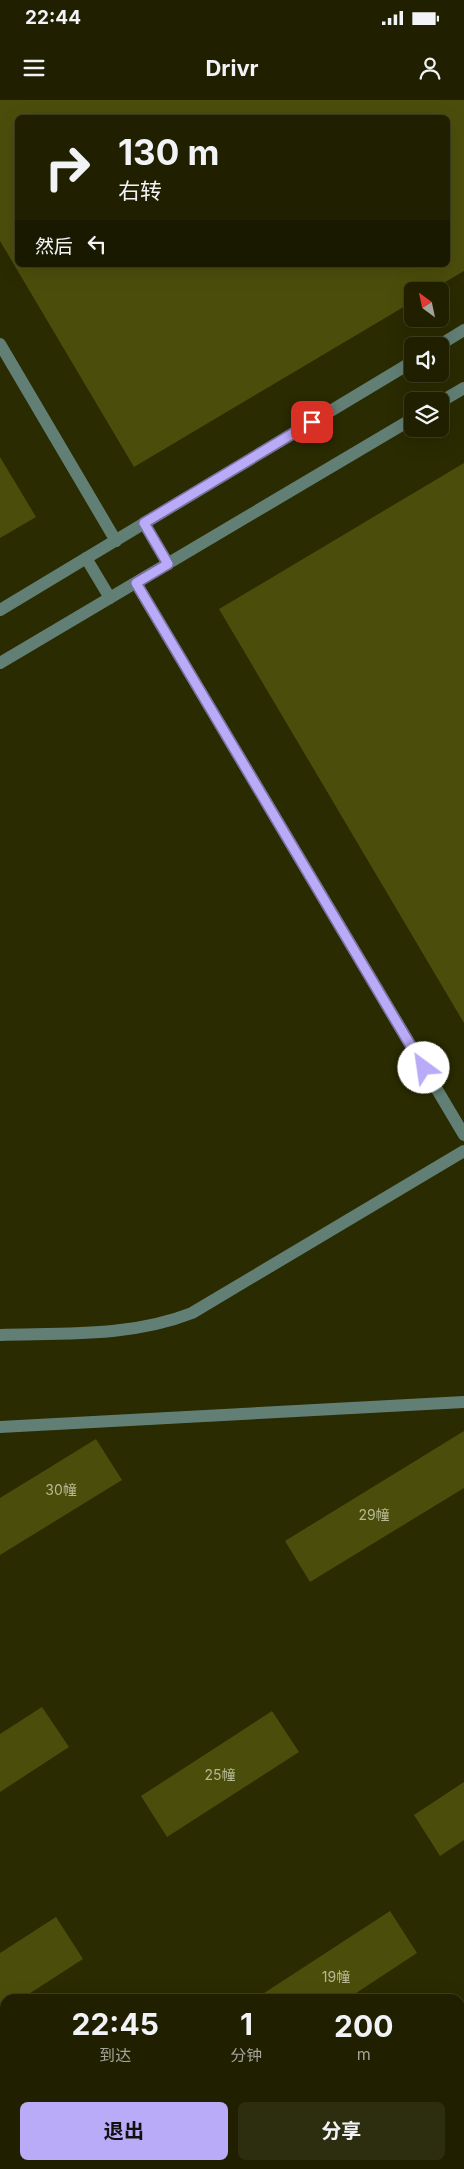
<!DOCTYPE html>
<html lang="zh">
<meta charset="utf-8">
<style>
:root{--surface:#202000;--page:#2d2d0f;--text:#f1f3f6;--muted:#a2a399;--line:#3d3e22;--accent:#b9abf7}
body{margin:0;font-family:Inter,"Noto Sans SC",sans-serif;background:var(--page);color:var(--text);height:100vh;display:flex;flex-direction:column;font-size:19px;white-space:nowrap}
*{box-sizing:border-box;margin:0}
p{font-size:16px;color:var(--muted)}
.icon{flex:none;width:28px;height:28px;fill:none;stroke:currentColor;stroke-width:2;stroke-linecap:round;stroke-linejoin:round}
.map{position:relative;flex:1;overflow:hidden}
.panel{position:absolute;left:0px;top:1894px;width:465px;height:176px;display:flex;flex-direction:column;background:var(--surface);border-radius:15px 15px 0 0;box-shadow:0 5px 20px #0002,0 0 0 1px var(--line)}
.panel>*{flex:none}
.guide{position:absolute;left:15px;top:15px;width:435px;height:152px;border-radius:8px;box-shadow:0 5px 20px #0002,0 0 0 1px var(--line);background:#202000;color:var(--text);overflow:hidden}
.needle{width:32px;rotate:327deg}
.fabs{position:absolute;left:404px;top:182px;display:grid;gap:10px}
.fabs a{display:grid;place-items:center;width:45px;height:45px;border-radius:8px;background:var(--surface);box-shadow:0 5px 20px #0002,0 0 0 1px var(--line);font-size:25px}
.pin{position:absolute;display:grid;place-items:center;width:42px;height:42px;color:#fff;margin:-21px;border-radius:10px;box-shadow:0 2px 8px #0006}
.me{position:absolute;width:55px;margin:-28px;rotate:329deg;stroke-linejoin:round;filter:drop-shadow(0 0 4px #0008)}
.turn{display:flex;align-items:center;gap:18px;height:105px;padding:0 20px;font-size:22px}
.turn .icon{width:65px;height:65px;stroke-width:2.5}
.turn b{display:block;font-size:35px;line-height:42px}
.then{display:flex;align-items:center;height:48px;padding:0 20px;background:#0003;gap:10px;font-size:19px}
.eta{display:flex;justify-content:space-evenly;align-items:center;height:85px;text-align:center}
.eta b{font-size:30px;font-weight:700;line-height:35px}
.cta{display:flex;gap:10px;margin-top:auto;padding:10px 20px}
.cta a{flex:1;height:58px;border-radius:8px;background:var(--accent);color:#111;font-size:20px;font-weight:700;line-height:58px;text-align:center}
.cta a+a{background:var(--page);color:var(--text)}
.status{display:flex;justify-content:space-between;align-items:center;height:35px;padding:0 25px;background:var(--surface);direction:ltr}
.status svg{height:14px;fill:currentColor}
header{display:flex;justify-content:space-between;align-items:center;height:65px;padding:0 20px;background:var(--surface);font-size:22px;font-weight:700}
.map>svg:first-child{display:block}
.building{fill:#4b4e0b;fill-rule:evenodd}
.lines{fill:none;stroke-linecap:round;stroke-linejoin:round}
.minor{stroke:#627f75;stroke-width:12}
.route-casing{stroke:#786fa1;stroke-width:12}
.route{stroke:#b9abf7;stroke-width:9}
.labels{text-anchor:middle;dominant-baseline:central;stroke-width:4;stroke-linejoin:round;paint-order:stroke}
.number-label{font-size:14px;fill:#b5b890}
</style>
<div class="status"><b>22:44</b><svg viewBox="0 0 49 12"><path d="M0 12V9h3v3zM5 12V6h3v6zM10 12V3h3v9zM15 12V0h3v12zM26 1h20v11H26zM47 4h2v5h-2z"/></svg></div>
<header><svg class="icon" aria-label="menu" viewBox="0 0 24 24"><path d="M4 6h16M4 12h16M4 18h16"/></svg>Drivr<svg class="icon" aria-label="person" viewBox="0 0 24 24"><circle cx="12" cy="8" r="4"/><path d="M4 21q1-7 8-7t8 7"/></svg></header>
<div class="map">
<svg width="464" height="2069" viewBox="0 0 464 2069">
<rect width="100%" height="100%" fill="#2a2b00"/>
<!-- building -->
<path class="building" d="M 0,0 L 464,0 L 464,171 L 430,191 L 412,191 L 412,202 L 134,367 L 0,141 ZM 18,18 L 448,18 L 448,165 L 18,165 Z
M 0,357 L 36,417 L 0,438 Z
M 464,363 L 464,923 L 219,509 Z
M 464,1331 L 464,1388 L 310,1482 L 285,1441 Z
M 96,1339 L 122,1380 L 0,1455 L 0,1398 Z
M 42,1607 L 69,1647 L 0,1692 L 0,1634 Z
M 272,1611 L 299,1652 L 167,1737 L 141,1696 Z
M 464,1682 L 464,1740 L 440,1756 L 414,1715 Z
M 390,1811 L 417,1853 L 347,1899 L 255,1899 Z
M 56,1817 L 83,1859 L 21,1899 L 5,1899 L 5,1909 L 0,1913 L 0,1853 Z"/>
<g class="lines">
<!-- minor -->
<path class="minor" d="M 0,244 L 116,441
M 438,246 L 464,230
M 440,302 L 464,288
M 144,423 L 168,464
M 86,458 L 110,498
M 136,483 L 464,1035
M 0,510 L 412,262
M 0,563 L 412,319
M 0,1235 C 65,1233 131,1237 192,1213 L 464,1051
M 0,1327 L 464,1302
M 460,1968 L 464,1968
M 0,1986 L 5,1986
M 460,2043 L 464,2043
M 0,2061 L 5,2060
M 152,2065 L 152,2069"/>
</g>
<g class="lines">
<!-- route casing -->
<g class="route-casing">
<path id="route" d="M 312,322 L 144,423 L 168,464 L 136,483 L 424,968"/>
</g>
<!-- route -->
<use href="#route" class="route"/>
</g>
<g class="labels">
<!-- number labels -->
<g class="number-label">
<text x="61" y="1389">30幢</text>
<text x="374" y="1414">29幢</text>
<text x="220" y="1674">25幢</text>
<text x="336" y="1876">19幢</text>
</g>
</g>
</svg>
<div class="fabs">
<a><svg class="needle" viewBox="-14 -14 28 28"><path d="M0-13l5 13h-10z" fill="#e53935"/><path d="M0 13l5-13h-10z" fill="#a2a399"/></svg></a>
<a><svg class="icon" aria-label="sound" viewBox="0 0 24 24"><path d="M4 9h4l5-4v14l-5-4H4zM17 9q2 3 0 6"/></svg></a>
<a><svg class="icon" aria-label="layers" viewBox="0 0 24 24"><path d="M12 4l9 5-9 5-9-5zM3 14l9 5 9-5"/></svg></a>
</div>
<div class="pin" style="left:312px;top:322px;background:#d93025"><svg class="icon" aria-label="arrive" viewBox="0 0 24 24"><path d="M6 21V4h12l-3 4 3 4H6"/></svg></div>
<svg class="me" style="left:424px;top:968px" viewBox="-20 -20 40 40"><circle r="19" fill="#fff"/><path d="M0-13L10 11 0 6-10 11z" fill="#b9abf7"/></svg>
<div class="guide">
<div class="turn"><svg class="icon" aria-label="right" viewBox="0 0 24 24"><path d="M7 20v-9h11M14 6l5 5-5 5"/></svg><div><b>130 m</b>右转</div></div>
<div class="then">然后<svg class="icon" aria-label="left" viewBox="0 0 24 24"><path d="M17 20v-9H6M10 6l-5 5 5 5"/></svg></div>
</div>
<section class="panel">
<div class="eta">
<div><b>22:45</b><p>到达</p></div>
<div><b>1</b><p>分钟</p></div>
<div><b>200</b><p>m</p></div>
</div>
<div class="cta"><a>退出</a><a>分享</a></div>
</section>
</div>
